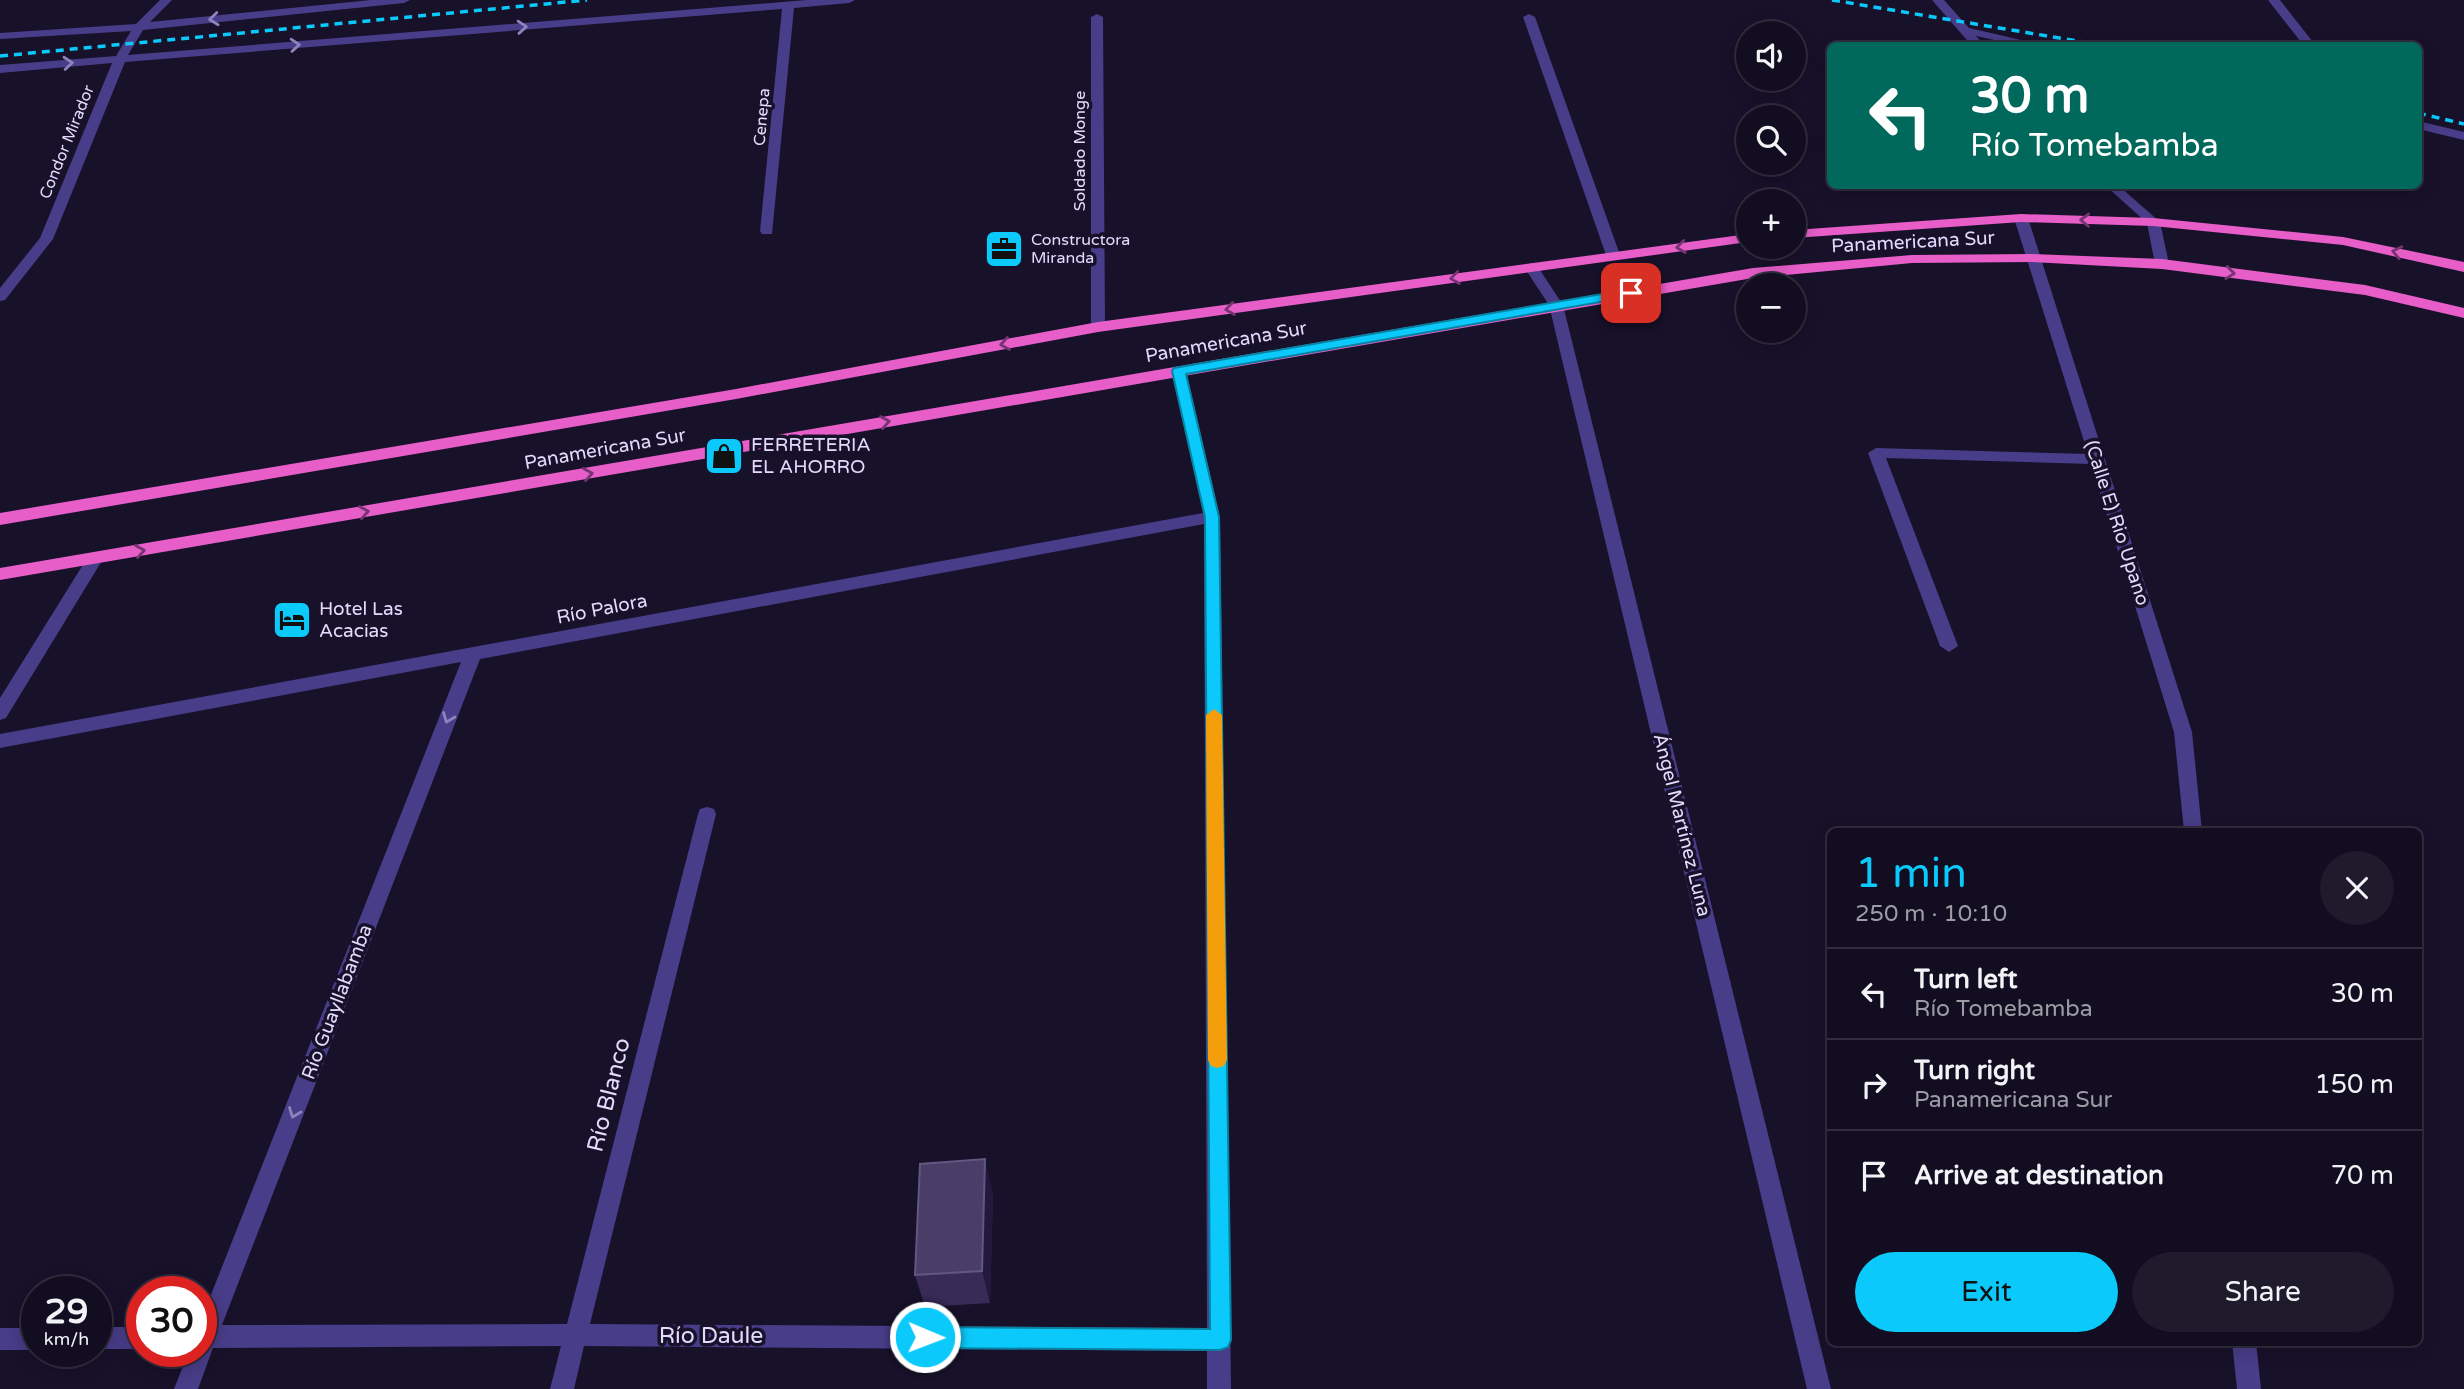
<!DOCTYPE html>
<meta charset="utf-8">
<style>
:root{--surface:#120d20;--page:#1f1b2d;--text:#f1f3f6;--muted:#9c9ca5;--line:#312d3e;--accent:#0bc9fa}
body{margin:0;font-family:"Varela Round",sans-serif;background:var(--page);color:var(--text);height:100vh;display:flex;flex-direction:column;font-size:26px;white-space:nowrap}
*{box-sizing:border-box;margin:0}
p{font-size:23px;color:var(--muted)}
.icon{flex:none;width:38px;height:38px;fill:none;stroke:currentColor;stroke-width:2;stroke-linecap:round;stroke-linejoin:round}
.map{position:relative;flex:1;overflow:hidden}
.details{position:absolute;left:1827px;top:828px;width:595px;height:518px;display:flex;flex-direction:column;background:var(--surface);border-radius:10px;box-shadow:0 4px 18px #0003,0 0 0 2px var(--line)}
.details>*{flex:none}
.hud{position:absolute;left:1827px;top:42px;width:595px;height:147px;border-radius:10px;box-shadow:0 4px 18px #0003,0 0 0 2px var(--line);background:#00695c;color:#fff;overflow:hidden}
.buttons{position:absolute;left:1736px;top:21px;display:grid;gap:14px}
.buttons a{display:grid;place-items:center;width:70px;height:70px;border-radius:50%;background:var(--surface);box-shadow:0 4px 18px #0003,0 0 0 2px var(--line);font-size:35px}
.speed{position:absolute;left:21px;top:1276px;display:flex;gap:14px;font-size:35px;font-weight:700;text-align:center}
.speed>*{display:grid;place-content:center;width:91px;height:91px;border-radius:50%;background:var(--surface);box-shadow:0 4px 18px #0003,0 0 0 2px var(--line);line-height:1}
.speed small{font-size:18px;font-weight:400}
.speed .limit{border:10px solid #d22;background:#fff;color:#111}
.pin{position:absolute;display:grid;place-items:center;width:60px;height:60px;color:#fff;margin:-30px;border-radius:14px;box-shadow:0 4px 10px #0006}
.me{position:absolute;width:77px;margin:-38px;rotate:91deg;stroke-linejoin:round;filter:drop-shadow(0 0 5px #0008)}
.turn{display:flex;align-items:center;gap:24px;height:147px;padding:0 28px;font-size:32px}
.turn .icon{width:91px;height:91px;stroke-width:2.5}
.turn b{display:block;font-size:49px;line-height:60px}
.round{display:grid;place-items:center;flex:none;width:74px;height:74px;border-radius:37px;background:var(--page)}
.overview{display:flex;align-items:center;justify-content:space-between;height:119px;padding:0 28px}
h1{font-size:42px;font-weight:600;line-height:52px;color:var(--accent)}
.cta{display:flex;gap:14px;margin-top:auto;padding:14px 28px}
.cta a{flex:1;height:80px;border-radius:42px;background:var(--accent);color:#111;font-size:28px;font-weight:600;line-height:80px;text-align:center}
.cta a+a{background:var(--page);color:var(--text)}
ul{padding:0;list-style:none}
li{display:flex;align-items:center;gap:21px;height:91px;padding:0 28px;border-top:2px solid var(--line)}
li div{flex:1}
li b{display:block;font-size:26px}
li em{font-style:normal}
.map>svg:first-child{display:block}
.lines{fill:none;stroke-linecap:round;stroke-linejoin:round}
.minor{fill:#483d88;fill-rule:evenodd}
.trunk{fill:#e75ec9;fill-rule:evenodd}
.rail{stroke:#0bc9fa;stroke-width:3.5;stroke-dasharray:8 6;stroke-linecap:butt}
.wall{fill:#382b58}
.shaded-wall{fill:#23193e}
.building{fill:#4a3e69;stroke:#625781;stroke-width:2}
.oneway{stroke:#8e84bd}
.oneway2{stroke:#753472}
.route{fill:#0bc9fa;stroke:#0783a2;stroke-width:2}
.slow{fill:#f59e0b}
.labels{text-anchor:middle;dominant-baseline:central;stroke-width:7;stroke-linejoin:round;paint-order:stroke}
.far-street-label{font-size:16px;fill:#e3dbfe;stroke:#18112a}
.far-poi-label{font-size:16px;fill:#e3dbfe;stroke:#18112a;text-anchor:start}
.street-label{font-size:19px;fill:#e3dbfe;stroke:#18112a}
.poi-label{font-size:19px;fill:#e3dbfe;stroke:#18112a;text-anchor:start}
.near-street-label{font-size:23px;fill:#e3dbfe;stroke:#18112a}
</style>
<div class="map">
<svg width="2464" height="1389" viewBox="0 0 2464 1389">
<rect width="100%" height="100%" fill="#18112a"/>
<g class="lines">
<!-- minor -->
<path class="minor" d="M 160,0 L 172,0 L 150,22 L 371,0 L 410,0 L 404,3 L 143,30 L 128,55 L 807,0 L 855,0 L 849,3 L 794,8 L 772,234 L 762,234 L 760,231 L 782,9 L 125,62 L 53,239 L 5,300 L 0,301 L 0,288 L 40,238 L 112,63 L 0,73 L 0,65 L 116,56 L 131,31 L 0,39 L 0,33 L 136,24 Z
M 1932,0 L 1944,0 L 1969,28 L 2047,46 L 2022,46 L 1976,36 L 1985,46 L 1972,46 Z
M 2268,0 L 2280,0 L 2316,46 L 2304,46 Z
M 1097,14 L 1103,17 L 1105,327 L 1098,331 L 1091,327 L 1091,17 Z
M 1529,14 L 1535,17 L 1620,255 L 1618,258 L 1608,258 L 1606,255 L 1523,17 Z
M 2418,121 L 2464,132 L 2464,140 L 2418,129 Z
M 2106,186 L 2119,186 L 2160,222 L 2169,264 L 2167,267 L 2162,268 L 2155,264 L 2147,223 Z
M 2021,214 L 2028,218 L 2192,732 L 2202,831 L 2184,831 L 2174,732 L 2091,464 L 1886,458 L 1958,646 L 1949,652 L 1940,646 L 1868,453 L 1876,448 L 2088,454 L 2014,218 Z
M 1531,263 L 1536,264 L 1563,305 L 1831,1389 L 1807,1389 L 1549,305 L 1524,267 Z
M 1179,366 L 1186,371 L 1220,517 L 1231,1389 L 1207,1389 L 1207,1351 L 584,1346 L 574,1389 L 550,1389 L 561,1346 L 213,1348 L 198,1389 L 174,1389 L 189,1351 L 201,1351 L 201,1320 L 461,662 L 0,748 L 0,734 L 1203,513 L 1172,371 ZM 1204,524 L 1207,1328 L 590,1324 L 716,814 L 714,809 L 707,807 L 700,809 L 698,814 L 567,1324 L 222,1325 L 480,659 Z
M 95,553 L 103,559 L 6,718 L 0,720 L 0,698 L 89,555 Z
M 96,1327 L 142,1327 L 142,1349 L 96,1349 Z
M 0,1328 L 37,1328 L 37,1350 L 0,1350 Z
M 2232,1342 L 2256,1342 L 2261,1389 L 2237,1389 Z"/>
<!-- trunk -->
<path class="trunk" d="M 2021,214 L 2153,218 L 2343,237 L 2464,262 L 2464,272 L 2343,245 L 2153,226 L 2021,222 L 1794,238 L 1794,230 Z
M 1748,234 L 1748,242 L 1098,332 L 736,399 L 0,525 L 0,513 L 736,389 L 1098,322 Z
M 2032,254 L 2162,259 L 2365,285 L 2464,308 L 2464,318 L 2365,295 L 2162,269 L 2032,262 L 1912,263 L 1753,278 L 0,580 L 0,568 L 1753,268 L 1912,255 Z"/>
<!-- rail -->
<path class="rail" d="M 1832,0 L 2107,46
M 0,56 L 587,0
M 2418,113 L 2464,124"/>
</g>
<!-- wall -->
<path class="wall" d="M 993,1194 L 990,1303 L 925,1307 L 915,1275 Z"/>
<!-- shaded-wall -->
<path class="shaded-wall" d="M 985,1159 L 993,1194 L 990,1303 L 982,1271 Z"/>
<!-- building -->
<path class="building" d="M 985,1159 L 982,1271 L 915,1275 L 920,1164 Z"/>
<!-- one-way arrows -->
<defs><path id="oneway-chevron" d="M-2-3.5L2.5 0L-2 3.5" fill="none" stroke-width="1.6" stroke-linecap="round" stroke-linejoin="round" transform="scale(1.75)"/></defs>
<g class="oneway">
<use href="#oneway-chevron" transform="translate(214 19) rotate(174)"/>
<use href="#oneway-chevron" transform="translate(522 27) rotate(-4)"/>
<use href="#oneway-chevron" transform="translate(295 45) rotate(-4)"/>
<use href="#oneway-chevron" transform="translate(68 63) rotate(-5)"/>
<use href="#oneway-chevron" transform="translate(448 718) rotate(111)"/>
<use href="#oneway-chevron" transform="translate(294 1113) rotate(111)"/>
</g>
<g class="oneway2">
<use href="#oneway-chevron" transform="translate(2085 220) rotate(-178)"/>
<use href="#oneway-chevron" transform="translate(1681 247) rotate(173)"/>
<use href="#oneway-chevron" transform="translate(2397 252) rotate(-168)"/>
<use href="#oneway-chevron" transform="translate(2230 273) rotate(7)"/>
<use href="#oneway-chevron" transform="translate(1455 278) rotate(172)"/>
<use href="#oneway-chevron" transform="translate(1230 309) rotate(172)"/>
<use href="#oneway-chevron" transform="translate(1005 344) rotate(170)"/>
<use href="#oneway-chevron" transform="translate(885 422) rotate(-10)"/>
<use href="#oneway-chevron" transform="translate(588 474) rotate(-10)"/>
<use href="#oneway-chevron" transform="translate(364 512) rotate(-10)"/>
<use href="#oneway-chevron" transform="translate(140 551) rotate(-10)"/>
</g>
<!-- route -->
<path class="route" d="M 1631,289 L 1635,290 L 1635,296 L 1186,374 L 1219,517 L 1231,1340 L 1228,1347 L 1220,1350 L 925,1348 L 917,1345 L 914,1337 L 917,1330 L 925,1327 L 1210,1329 L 1205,517 L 1172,371 L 1174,368 Z"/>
<!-- slow -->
<path class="slow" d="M 1214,709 L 1222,715 L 1227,1060 L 1224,1066 L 1217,1068 L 1211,1066 L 1208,1060 L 1206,715 Z"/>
<!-- icons -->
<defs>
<g id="office-square" transform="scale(2.0125)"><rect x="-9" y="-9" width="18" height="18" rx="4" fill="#0bc9fa" stroke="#18112a"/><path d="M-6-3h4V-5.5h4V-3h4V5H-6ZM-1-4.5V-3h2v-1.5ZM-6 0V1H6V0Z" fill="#111"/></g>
<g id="shop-square" transform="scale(2.0125)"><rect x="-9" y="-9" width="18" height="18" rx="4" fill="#0bc9fa" stroke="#18112a"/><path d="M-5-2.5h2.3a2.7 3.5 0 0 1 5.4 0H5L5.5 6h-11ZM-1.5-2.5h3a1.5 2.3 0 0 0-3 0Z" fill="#111"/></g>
<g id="hotel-square" transform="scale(2.0125)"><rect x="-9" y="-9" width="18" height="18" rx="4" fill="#0bc9fa" stroke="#18112a"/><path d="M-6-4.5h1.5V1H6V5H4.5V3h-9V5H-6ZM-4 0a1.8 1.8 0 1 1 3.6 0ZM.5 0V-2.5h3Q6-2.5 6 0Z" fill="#111"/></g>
</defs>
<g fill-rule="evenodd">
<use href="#office-square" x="1004" y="249"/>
<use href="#shop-square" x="724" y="456"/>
<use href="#hotel-square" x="292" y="620"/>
</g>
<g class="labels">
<!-- far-street labels -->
<g class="far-street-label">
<text transform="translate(762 117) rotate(-85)">Cenepa</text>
<text transform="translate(67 142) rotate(-68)">Condor Mirador</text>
<text transform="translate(1080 151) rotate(-90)">Soldado Monge</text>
</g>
<!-- far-poi labels -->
<g class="far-poi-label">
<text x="1031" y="240">Constructora<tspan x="1031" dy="18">Miranda</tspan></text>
</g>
<!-- street labels -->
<g class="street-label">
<text transform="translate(1913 242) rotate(-3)">Panamericana Sur</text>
<text transform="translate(1226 342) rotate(-10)">Panamericana Sur</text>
<text transform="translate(605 449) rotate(-10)">Panamericana Sur</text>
<text transform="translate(2117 523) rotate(72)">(Calle E) Rio Upano</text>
<text transform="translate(602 609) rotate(-11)">Río Palora</text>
<text transform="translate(1682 825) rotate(76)">Ángel Martínez Luna</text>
<text transform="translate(337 1002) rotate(-69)">Río Guayllabamba</text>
</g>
<!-- poi labels -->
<g class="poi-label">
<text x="751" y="445">FERRETERIA<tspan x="751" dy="22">EL AHORRO</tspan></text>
<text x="319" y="609">Hotel Las<tspan x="319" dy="22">Acacias</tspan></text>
</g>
<!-- near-street labels -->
<g class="near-street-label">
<text transform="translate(609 1095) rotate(-76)">Río Blanco</text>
<text x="711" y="1336">Río Daule</text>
</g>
</g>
</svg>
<div class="buttons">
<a><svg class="icon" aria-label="sound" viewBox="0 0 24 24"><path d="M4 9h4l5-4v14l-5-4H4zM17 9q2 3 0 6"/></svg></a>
<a><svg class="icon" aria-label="search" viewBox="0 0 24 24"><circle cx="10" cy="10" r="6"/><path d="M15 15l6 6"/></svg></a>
<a>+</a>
<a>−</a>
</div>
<div class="speed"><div>29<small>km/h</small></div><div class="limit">30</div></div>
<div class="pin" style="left:1631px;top:293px;background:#d93025"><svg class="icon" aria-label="arrive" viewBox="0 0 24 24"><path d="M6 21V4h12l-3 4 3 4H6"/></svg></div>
<svg class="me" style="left:925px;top:1337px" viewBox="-20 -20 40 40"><circle r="17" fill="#0bc9fa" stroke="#fff" stroke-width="3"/><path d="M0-11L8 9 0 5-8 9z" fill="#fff"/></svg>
<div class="hud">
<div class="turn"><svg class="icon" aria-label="left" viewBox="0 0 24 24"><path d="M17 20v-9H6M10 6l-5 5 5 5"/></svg><div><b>30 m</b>Río Tomebamba</div></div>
</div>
<section class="details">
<div class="overview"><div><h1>1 min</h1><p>250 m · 10:10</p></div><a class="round"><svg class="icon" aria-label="close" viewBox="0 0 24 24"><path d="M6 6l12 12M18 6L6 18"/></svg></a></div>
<ul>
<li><svg class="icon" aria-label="left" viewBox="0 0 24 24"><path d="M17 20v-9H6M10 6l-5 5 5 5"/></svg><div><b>Turn left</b><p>Río Tomebamba</p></div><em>30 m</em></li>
<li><svg class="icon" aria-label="right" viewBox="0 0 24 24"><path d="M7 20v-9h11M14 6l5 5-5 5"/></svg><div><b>Turn right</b><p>Panamericana Sur</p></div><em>150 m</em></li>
<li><svg class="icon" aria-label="arrive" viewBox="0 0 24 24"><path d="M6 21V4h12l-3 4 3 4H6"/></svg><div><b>Arrive at destination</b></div><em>70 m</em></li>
</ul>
<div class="cta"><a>Exit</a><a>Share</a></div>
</section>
</div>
